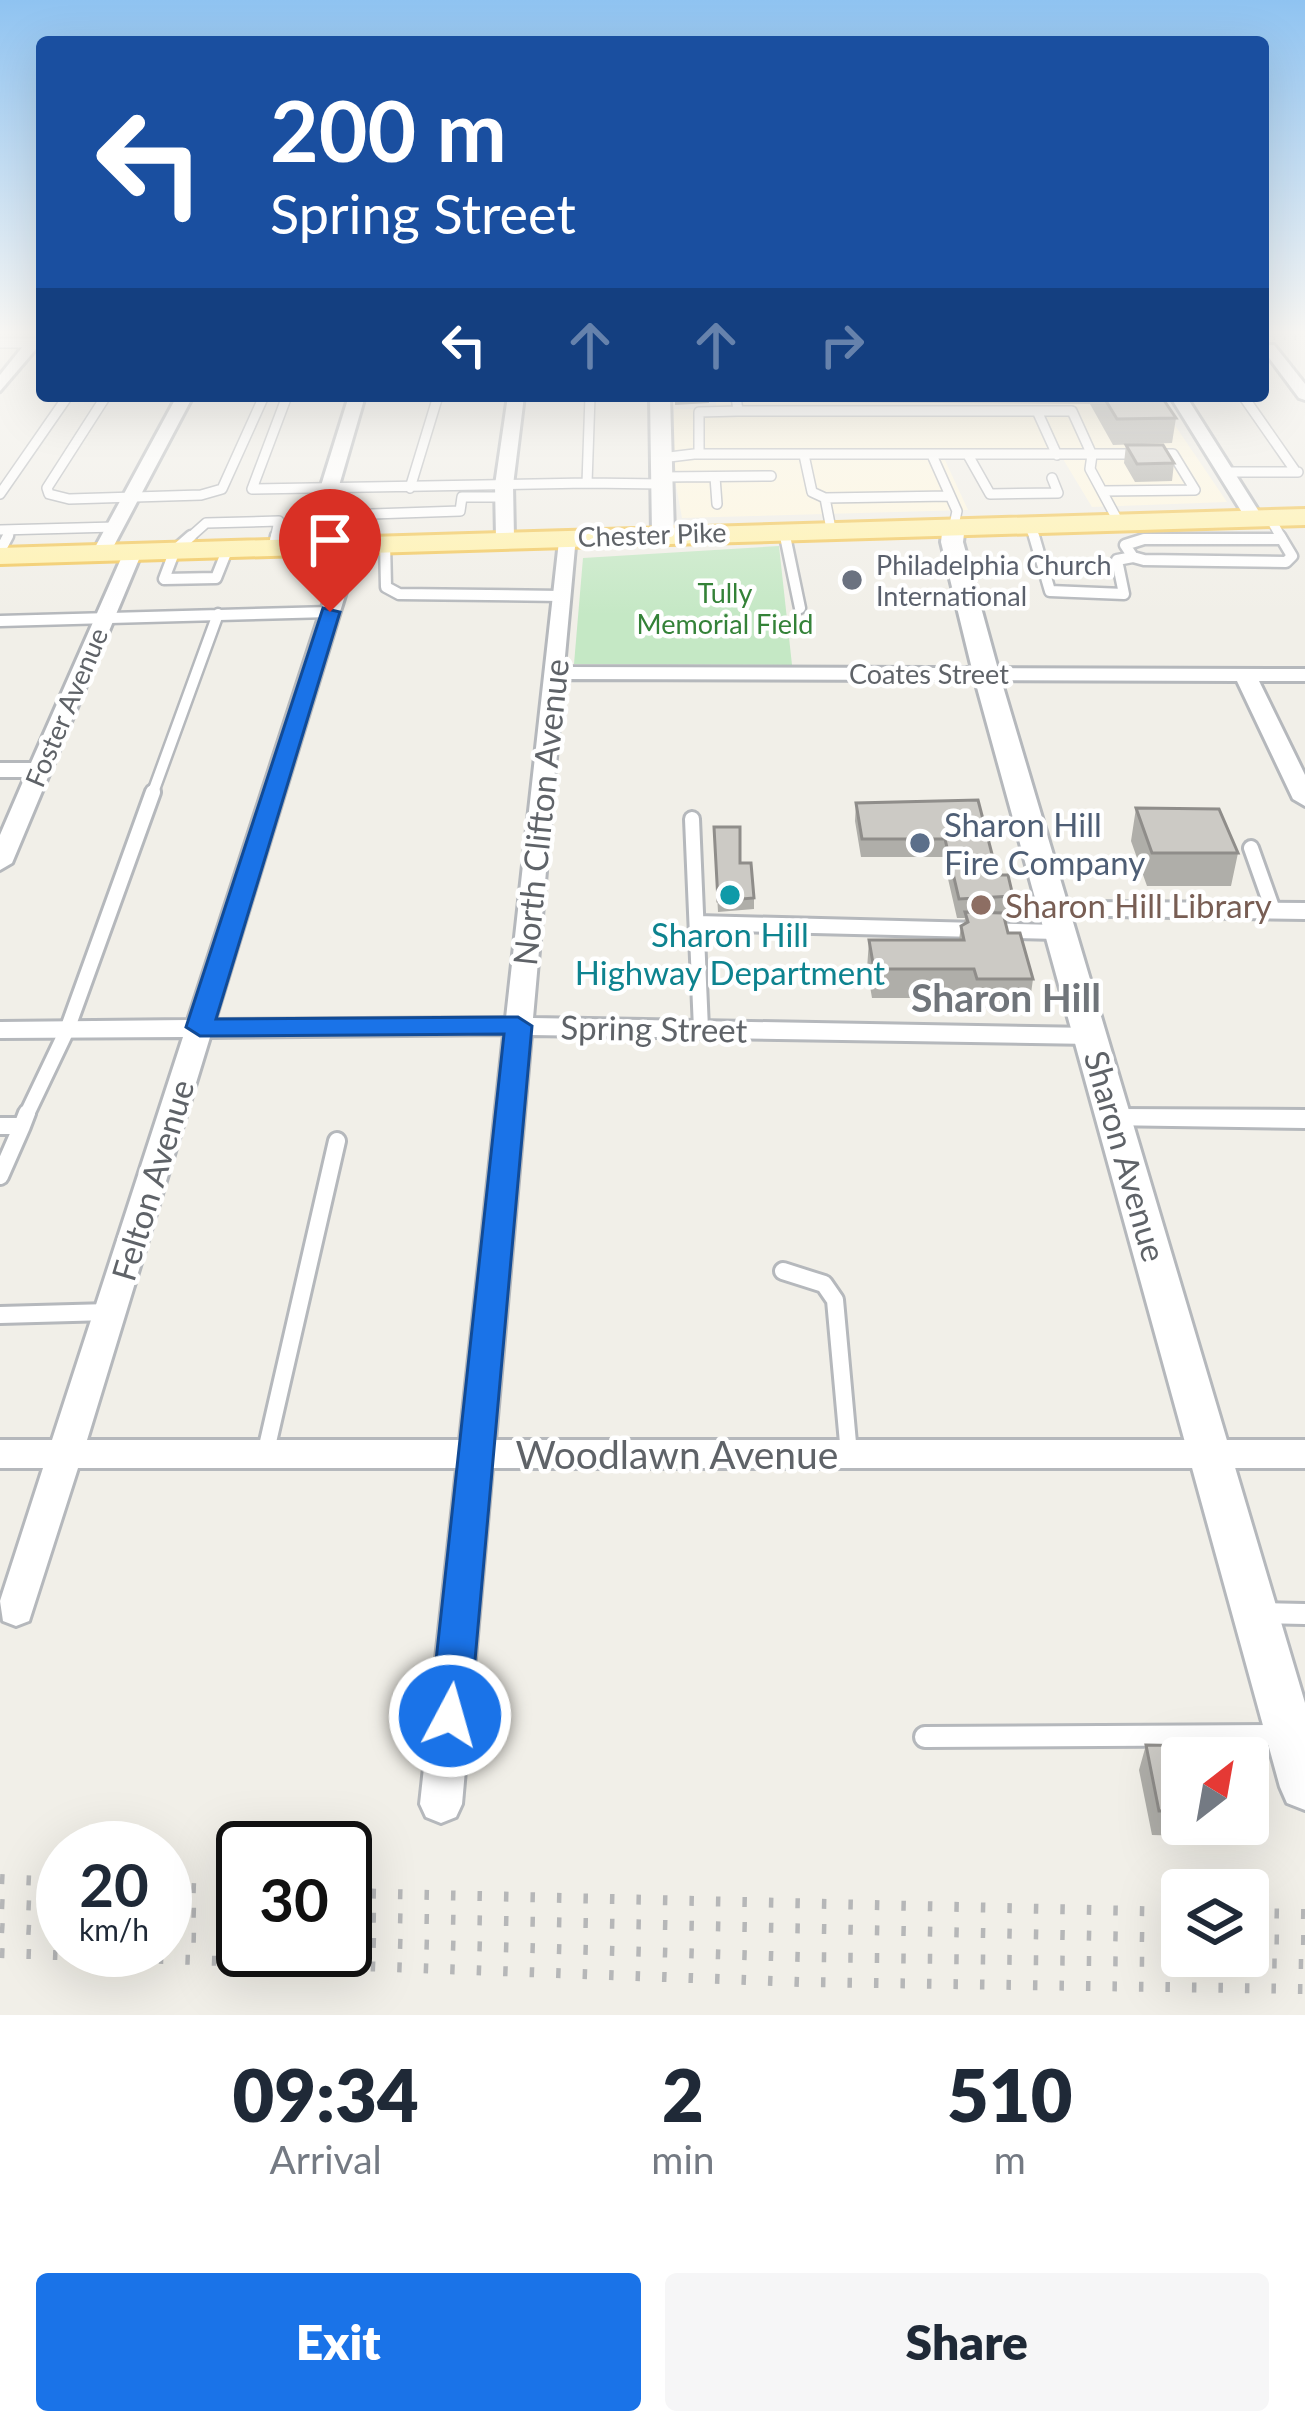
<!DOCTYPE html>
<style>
:root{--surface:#fff;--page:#f6f6f7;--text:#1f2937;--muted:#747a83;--accent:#1a73e8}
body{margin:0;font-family:Lato,sans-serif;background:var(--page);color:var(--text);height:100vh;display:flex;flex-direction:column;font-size:45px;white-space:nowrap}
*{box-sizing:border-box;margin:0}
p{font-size:39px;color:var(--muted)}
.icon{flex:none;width:66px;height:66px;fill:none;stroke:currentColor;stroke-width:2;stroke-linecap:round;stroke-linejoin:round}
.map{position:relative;height:2015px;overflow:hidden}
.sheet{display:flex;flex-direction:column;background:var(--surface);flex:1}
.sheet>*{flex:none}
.guide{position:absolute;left:36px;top:36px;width:1233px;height:366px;border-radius:12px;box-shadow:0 12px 48px #0002;background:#1a4fa0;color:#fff;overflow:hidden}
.needle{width:78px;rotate:31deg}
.fabs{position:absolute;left:1161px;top:1737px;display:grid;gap:24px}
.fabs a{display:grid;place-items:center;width:108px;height:108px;border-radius:12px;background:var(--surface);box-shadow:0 12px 48px #0002;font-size:60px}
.speed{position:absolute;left:36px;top:1821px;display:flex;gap:24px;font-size:60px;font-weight:700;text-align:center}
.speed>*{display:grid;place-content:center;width:156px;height:156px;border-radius:50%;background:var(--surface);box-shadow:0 12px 48px #0002;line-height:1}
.speed small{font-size:30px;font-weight:400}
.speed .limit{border:6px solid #111;border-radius:18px;background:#fff;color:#111}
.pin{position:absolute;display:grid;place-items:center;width:102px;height:102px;color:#fff;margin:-123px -51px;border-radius:50% 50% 50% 0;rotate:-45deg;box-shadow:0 0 12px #0007}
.pin .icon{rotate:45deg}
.me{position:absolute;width:132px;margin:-66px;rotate:6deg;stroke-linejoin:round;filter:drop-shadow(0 0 9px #0008)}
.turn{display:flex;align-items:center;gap:42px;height:252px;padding:0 36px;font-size:54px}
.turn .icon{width:156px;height:156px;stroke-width:2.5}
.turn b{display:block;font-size:84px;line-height:102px}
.lanes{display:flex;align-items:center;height:114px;padding:0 36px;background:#0003;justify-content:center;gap:60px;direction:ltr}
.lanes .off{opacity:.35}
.eta{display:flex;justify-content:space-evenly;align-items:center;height:204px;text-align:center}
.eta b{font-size:72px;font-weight:800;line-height:84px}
.button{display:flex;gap:24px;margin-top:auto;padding:24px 36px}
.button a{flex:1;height:138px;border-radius:12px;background:var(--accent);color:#fff;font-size:48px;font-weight:800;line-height:138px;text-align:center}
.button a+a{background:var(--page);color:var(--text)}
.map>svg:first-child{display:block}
.commercial{fill:#fef7e0}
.green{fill:#c5e8c5}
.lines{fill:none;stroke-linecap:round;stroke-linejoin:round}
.service-far4-casing{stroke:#b5b8bc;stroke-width:12}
.service-far3-casing{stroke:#b5b8bc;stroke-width:15}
.service-far2-casing{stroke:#b5b8bc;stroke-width:20}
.service-far1-casing{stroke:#b5b8bc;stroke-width:22}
.service-casing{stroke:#b5b8bc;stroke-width:26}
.minor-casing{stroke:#b5b8bc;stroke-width:6}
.tertiary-casing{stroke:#b5b8bc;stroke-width:6}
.primary-casing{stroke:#f2c960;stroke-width:6}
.service-far4{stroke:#fff;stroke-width:9}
.service-far3{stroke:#fff;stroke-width:10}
.service-far2{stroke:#fff;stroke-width:14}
.service-far1{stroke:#fff;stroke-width:16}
.service{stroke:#fff;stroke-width:20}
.minor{fill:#fff;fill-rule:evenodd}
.tertiary{fill:#fff;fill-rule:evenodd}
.primary{fill:#fff2af;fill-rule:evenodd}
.rail-far1{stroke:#b6b7b8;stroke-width:4.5;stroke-dasharray:1.5 9;stroke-linecap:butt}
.rail{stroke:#b6b7b8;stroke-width:10;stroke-dasharray:4.5 22;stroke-linecap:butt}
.wall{fill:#afaea9;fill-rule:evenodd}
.shaded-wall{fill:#8f8d8a}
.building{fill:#cccac5;stroke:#8f8d8a;stroke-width:3}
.route{fill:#1a73e8;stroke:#114b97;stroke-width:3}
.worship-dot{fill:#6b7280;stroke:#fff;stroke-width:4.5}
.service-dot{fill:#5c6f8a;stroke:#fff;stroke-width:4.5}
.culture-dot{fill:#0f9aa8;stroke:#fff;stroke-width:4.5}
.education-dot{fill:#8d6e63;stroke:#fff;stroke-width:4.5}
.labels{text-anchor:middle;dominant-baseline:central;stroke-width:9;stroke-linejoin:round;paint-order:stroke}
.far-street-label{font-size:27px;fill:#5f6368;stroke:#fff}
.far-worship-label{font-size:27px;fill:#5b616d;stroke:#fff;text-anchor:start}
.far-park-label{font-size:27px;fill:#348238;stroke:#fff}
.street-label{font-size:33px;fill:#5f6368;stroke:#fff}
.service-label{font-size:33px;fill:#4e5e75;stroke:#fff;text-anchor:start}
.education-label{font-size:33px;fill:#785e54;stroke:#fff;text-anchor:start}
.culture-label{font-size:33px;fill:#0d838f;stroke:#fff}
.quarter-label{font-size:39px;font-weight:bold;fill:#70757a;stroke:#fff}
.near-street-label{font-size:39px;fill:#5f6368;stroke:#fff}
</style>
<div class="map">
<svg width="1305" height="2015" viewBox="0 0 1305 2015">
<rect width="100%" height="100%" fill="#f1efe8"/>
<!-- commercial -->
<path class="commercial" d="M 716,396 L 1155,396 L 1227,502 L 1092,507 L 1063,459 L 944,458 L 968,510 L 682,518 L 673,469 L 674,409 L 716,409 Z"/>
<!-- green -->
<path class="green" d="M 779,546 L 792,665 L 574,664 L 583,558 Z"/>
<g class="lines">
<!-- service-far4 casing -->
<g class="service-far4-casing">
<path id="service-far4" d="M 0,343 L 42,343
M 106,396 L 47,488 L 49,494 L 69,499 L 201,495 L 222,489 L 264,396
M 287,396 L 252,489 L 587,483 L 590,396
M 1243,396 L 1296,472
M 738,411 L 1072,411 L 1092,455 L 1090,469 L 1118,521
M 1037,411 L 1057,455
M 699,454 L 699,412 L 738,411 L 736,396
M 804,455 L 812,492 L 825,498 L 831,529
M 932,455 L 957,511 L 954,525
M 968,455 L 990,494 L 1058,493 L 1052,478
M 661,458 L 694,454 L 1173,454 L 1195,490 L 1104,491
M 1225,472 L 1298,472
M 662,477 L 771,476
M 715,477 L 717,504
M 587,483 L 662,484
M 410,488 L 438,396
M 0,494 L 68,396
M 825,498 L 950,496
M 1270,518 L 1282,539
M 1028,523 L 1035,539
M 0,530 L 115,527
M 784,530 L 786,539
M 6,539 L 11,530
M 188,539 L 206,523 L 279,521 L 275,539
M 367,539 L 372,514 L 460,511 L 462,497 L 504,497"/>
</g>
<!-- service-far3 casing -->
<g class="service-far3-casing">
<path id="service-far3" d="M 191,536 L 175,550 L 164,579 L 216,578 L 228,548
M 785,536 L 800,608
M 1034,536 L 1050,591 L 1124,594 L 1117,560 L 1133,557
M 1279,539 L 1144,539 L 1125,545 L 1133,557 L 1144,560 L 1286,562 L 1292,556 L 1280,536
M 385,542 L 386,587 L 399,594 L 562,596
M 366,543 L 367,536
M 274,546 L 276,536
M 0,551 L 8,536
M 0,621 L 330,612
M 152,795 L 218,614"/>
</g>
<!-- service-far2 casing -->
<g class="service-far2-casing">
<path id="service-far2" d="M 692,819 L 701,1029
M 1251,848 L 1273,910
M 697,923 L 1057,932
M 26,1116 L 67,1030 L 153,792"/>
</g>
<!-- service-far1 casing -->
<g class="service-far1-casing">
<path id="service-far1" d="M 0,1126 L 22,1126 L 0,1176
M 22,1126 L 27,1113
M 783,1271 L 824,1284 L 835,1300 L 849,1454
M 0,1315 L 109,1312
M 265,1455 L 337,1141"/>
</g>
<!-- service casing -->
<g class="service-casing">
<path id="service" d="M 1262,1613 L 1305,1614
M 925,1737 L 1279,1735"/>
</g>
<!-- minor casing -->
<g class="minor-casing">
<path id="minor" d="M 28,340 L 41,343 L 0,391 L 0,375 Z
M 1264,345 L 1274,345 L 1305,384 L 1305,400 L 1299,398 L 1264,351 Z
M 177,396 L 193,396 L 110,553 L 94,557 L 92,553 Z
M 349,396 L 365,396 L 338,489 L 329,544 L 320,550 L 311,544 L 320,489 Z
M 508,396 L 524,396 L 513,485 L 514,538 L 505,544 L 496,538 L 495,485 Z
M 1170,396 L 1186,396 L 1263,518 L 1260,522 L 1248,522 Z
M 560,532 L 576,536 L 564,667 L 1305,669 L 1305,681 L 1259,681 L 1305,775 L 1305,806 L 1293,799 L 1237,681 L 563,679 L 533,1018 L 1092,1028 L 1106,1036 L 1092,1044 L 531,1035 L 495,1440 L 1305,1440 L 1305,1468 L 492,1468 L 462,1804 L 456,1817 L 441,1823 L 426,1817 L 420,1804 L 457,1468 L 78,1468 L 29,1621 L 16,1626 L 3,1621 L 0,1601 L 43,1468 L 0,1468 L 0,1440 L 52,1440 L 183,1037 L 0,1038 L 0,1022 L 188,1020 L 343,543 L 352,537 L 361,543 L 215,1020 L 506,1018 ZM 504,1034 L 460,1440 L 87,1440 L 210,1037 Z
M 133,546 L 142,552 L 12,863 L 0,870 L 0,835 L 25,777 L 0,777 L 0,763 L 31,763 L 124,552 Z
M 1056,902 L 1305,903 L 1305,919 L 1047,915 L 1043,910 Z
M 1115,1109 L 1305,1110 L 1305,1128 L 1105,1125 L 1101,1118 L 1105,1111 Z"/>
</g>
<!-- tertiary casing -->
<g class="tertiary-casing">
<path id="tertiary" d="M 650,396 L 670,396 L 674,534 L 663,541 L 652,534 Z
M 954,518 L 965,525 L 963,542 L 999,673 L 1305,1703 L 1305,1810 L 1287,1803 L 1280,1787 L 973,673 L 941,542 L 943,525 Z"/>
</g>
<!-- primary casing -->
<g class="primary-casing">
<path id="primary" d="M 1305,509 L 1305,525 L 0,564 L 0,548 Z"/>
</g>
<!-- service-far4 -->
<use href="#service-far4" class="service-far4"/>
<!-- service-far3 -->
<use href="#service-far3" class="service-far3"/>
<!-- service-far2 -->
<use href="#service-far2" class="service-far2"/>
<!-- service-far1 -->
<use href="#service-far1" class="service-far1"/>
<!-- service -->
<use href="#service" class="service"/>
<!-- minor -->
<use href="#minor" class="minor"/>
<!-- tertiary -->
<use href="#tertiary" class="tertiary"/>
<!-- primary -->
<use href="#primary" class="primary"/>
<!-- rail-far1 -->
<path class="rail-far1" d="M 1263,338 L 1305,338"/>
<!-- rail -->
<path class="rail" d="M 0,1879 L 63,1882
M 165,1887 L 243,1890
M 345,1893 L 1182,1912
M 0,1904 L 63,1907
M 165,1912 L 243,1914
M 1248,1913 L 1305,1914
M 345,1917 L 1182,1938
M 0,1928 L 63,1932
M 165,1937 L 243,1939
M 1248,1939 L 1305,1940
M 345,1942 L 800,1957 L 1305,1964
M 0,1953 L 802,1982 L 1305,1989"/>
</g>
<!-- wall -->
<path class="wall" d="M 780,396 L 1161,396 L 1176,418 L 1172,443 L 1113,445 L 1090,404 L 781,402 Z
M 1126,445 L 1174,463 L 1172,481 L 1135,482 L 1124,463 Z
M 856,803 L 993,858 L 1000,875 L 1013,896 L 1011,915 L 1003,915 L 1008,933 L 1033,979 L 1029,1008 L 973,1008 L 971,998 L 872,998 L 867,969 L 869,940 L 959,940 L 961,926 L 964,924 L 965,918 L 957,918 L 943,857 L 861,857 L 855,821 Z
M 1136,808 L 1238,853 L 1231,886 L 1147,886 L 1131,841 Z
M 714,838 L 754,898 L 754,909 L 718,912 Z
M 1146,1745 L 1249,1747 L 1265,1813 L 1257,1838 L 1152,1835 L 1139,1770 ZM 1182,1758 L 1248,1758 L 1248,1824 L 1182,1824 Z"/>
<!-- shaded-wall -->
<path class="shaded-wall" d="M 675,396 L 709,396 L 709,403 L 675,405 Z"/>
<!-- building -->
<path class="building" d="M 1103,396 L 1161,396 L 1176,418 L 1117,419 Z
M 1126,445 L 1163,445 L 1174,463 L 1137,464 Z
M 978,800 L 993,858 L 1000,875 L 1008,875 L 1013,896 L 959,899 L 945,839 L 862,839 L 856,803 Z
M 1136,808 L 1219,809 L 1238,853 L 1152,853 Z
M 714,827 L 740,827 L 740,863 L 751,863 L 754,898 L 718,901 Z
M 965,912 L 1003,913 L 1008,933 L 1020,933 L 1033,979 L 977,979 L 974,969 L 874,969 L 869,940 L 964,940 L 961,926 L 968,922 Z
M 1146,1745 L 1249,1747 L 1265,1813 L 1248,1812 L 1248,1758 L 1182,1758 L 1182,1811 L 1159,1811 Z"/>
<!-- sky -->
<linearGradient id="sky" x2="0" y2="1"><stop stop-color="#8fc3f1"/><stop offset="0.54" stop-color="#f9f8f5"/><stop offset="1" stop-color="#f9f8f5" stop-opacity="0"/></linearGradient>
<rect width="1305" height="615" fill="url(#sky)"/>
<!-- route -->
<path class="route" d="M 323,608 L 340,612 L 216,1019 L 518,1017 L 532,1026 L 470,1716 L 464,1729 L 450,1734 L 435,1729 L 430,1716 L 504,1034 L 200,1036 L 186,1027 Z"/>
<!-- markers -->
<circle class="worship-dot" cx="852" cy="580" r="12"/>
<circle class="service-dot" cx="920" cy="843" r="12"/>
<circle class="culture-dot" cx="730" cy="895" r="12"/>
<circle class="education-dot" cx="981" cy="905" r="12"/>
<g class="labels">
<!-- far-street labels -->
<g class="far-street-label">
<text transform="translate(652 534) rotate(-2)">Chester Pike</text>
<text x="929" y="673">Coates Street</text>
<text transform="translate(66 707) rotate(-67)">Foster Avenue</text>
</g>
<!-- far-worship labels -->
<g class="far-worship-label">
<text x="876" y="564">Philadelphia Church<tspan x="876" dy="31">International</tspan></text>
</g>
<!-- far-park labels -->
<g class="far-park-label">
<text x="725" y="592">Tully<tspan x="725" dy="31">Memorial Field</tspan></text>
</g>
<!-- street labels -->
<g class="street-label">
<text transform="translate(540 812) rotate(-84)">North Clifton Avenue</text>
<text transform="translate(654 1028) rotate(1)">Spring Street</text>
<text transform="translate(1126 1156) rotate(74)">Sharon Avenue</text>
<text transform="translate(152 1180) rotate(-73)">Felton Avenue</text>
</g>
<!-- service labels -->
<g class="service-label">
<text x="944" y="824">Sharon Hill<tspan x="944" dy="38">Fire Company</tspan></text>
</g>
<!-- education labels -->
<g class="education-label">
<text x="1005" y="905">Sharon Hill Library</text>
</g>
<!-- culture labels -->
<g class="culture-label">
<text x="730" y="934">Sharon Hill<tspan x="730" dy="38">Highway Department</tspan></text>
</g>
<!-- quarter labels -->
<g class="quarter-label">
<text x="1006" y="997">Sharon Hill</text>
</g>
<!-- near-street labels -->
<g class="near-street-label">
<text x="677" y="1454">Woodlawn Avenue</text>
</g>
</g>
</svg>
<div class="fabs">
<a><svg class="needle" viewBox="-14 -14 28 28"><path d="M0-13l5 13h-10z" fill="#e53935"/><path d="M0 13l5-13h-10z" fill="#747a83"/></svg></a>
<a><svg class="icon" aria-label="layers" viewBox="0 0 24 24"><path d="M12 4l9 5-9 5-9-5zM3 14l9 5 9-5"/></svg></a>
</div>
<div class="speed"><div>20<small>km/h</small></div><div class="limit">30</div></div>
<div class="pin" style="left:330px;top:612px;background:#d93025"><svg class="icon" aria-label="arrive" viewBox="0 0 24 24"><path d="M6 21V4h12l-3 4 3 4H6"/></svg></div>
<svg class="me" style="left:450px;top:1716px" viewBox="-20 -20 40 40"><circle r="17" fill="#1a73e8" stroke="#fff" stroke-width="3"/><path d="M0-11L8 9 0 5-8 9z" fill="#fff"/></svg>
<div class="guide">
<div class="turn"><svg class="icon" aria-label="left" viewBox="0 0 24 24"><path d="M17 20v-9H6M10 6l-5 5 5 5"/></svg><div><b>200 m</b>Spring Street</div></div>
<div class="lanes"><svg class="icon" aria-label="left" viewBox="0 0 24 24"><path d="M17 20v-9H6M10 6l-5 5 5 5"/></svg><svg class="icon off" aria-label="ahead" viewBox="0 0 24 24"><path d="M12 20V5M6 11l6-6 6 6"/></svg><svg class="icon off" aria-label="ahead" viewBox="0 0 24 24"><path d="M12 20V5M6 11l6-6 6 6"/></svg><svg class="icon off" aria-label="right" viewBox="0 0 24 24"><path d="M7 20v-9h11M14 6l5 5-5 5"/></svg></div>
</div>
</div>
<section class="sheet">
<div class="eta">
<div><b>09:34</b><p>Arrival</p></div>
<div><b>2</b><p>min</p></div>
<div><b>510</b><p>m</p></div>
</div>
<div class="button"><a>Exit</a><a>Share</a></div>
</section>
